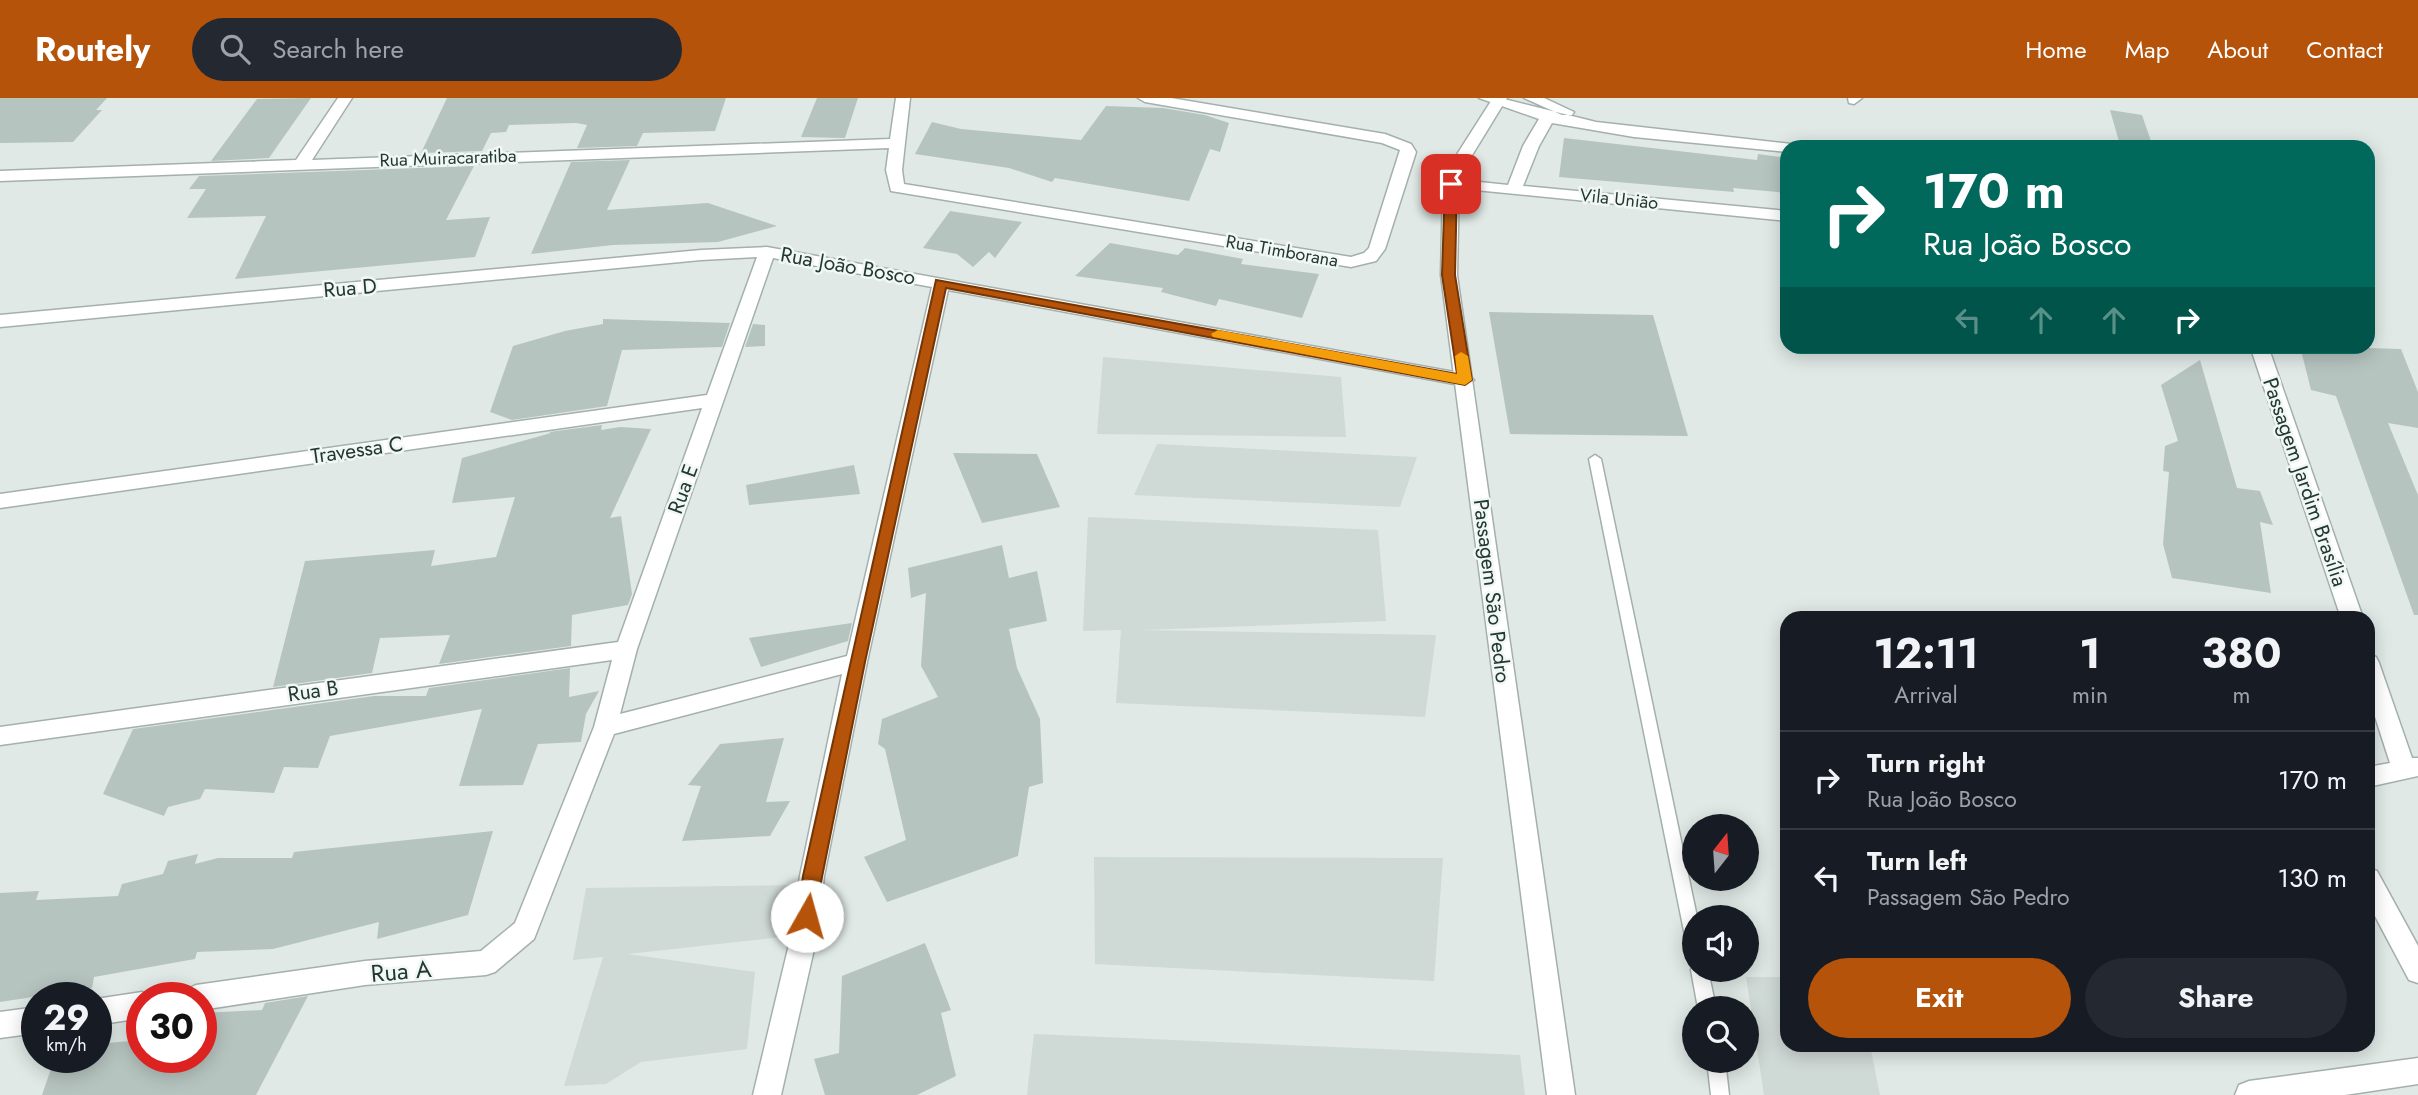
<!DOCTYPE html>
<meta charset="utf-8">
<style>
:root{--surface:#171b24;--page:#242831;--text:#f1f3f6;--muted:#9ea1a6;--line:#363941;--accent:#b45309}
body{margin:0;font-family:Jost,sans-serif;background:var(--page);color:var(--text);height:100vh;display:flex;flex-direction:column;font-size:26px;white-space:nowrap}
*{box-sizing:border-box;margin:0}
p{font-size:23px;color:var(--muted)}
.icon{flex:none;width:38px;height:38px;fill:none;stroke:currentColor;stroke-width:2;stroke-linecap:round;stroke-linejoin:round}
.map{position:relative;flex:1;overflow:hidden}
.drawer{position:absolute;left:1780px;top:513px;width:595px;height:441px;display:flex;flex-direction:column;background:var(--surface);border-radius:21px;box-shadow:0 4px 18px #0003}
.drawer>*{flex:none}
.top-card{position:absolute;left:1780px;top:42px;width:595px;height:214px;border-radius:21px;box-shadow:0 4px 18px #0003;background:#00695c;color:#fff;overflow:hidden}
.needle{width:46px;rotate:17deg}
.controls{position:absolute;left:1682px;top:716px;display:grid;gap:14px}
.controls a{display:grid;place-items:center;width:77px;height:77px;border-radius:50%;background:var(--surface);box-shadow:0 4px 18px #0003;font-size:35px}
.speed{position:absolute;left:21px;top:884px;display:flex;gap:14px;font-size:35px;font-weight:700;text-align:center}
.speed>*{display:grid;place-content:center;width:91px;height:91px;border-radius:50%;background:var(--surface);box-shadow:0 4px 18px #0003;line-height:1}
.speed small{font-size:18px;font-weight:400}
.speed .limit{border:10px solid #d22;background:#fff;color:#111}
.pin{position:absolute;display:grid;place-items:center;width:60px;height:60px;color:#fff;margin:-30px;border-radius:14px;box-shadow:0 4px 10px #0006}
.me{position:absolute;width:77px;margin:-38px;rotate:7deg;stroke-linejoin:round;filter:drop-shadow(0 0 5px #0008)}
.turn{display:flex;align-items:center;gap:24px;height:147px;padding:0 28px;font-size:32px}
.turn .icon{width:91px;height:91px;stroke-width:2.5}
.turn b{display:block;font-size:49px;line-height:60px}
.lanes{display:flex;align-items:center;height:66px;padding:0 28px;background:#0003;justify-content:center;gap:35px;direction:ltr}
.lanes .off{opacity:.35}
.eta{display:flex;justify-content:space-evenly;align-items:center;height:119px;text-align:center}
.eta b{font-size:42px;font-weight:700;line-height:49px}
.primary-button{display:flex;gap:14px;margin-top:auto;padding:14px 28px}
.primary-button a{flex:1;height:80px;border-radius:42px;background:var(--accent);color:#fff;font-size:28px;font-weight:700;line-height:80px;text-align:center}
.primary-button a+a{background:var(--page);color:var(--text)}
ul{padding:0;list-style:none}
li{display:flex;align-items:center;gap:21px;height:98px;padding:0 28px;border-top:2px solid var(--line)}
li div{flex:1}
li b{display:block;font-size:26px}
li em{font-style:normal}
header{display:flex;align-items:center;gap:42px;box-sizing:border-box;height:98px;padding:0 35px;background:var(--accent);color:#fff}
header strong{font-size:33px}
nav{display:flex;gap:38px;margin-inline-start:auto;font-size:24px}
.search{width:490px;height:63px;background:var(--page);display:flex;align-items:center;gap:18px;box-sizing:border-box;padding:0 24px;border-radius:38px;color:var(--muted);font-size:26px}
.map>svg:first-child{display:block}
.built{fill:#cfd9d5}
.building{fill:#b6c4bf}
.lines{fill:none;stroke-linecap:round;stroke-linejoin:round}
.service-casing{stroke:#a4b0ad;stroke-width:3}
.minor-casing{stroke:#a4b0ad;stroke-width:3}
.tertiary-casing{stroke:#a4b0ad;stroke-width:3}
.service{fill:#fff;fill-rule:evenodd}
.minor{fill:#fff;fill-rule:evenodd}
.tertiary{fill:#fff;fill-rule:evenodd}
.route{fill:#b45309;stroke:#753606;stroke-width:2}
.slow{fill:#f59e0b}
.labels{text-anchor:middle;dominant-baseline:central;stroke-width:5;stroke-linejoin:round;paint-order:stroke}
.far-street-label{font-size:18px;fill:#233833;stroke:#f0f7f4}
.street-label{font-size:21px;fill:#233833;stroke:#f0f7f4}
.near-street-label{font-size:24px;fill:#233833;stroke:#f0f7f4}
</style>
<header>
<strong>Routely</strong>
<div class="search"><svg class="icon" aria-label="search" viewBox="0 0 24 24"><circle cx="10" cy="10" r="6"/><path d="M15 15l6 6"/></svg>Search here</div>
<nav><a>Home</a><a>Map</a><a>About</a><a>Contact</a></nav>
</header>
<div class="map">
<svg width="2418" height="997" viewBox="0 0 2418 997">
<rect width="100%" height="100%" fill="#e0e9e6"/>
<!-- built -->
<path class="built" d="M 1103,259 L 1341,279 L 1346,339 L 1097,336 Z
M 1157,346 L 1417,359 L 1400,409 L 1134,397 Z
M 1088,419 L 1378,432 L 1386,523 L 1142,532 L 1436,537 L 1425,619 L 1116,605 L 1121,532 L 1083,533 Z
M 1094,759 L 1443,760 L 1434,883 L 1095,866 Z
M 802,787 L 791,838 L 628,856 L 755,874 L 747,951 L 641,964 L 606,986 L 564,988 L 603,859 L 573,862 L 586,790 Z
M 1746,879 L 1787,879 L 1787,947 L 1870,947 L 1880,997 L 1764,997 Z
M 1034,936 L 1520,957 L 1525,997 L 1027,997 Z"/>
<!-- building -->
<path class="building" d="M 0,0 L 107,0 L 96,12 L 102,12 L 73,44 L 0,45 Z
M 311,0 L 269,60 L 211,63 L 257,1 Z
M 447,0 L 726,0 L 715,33 L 643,35 L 637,48 L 577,50 L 587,27 L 576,25 L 509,27 L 506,34 L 491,35 L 482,53 L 421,55 Z
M 817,0 L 858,0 L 845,40 L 801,39 Z
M 1106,8 L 1163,10 L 1205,17 L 1229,25 L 1220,54 L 1210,51 L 1189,103 L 1055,80 L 1052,84 L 1009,70 L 915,56 L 932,24 L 961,31 L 1081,42 Z
M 2110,12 L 2142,17 L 2153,49 L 2120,47 Z
M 1564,40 L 1757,62 L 1758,56 L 1787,60 L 1787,95 L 1733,90 L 1734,94 L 1559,79 Z
M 630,62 L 607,112 L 708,105 L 777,128 L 718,144 L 613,147 L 531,156 L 571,64 Z
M 474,68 L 446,122 L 490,119 L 475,159 L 235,181 L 266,118 L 187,120 L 206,91 L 189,91 L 199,78 Z
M 950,113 L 1022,124 L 995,160 L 989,154 L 973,169 L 957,156 L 923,150 Z
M 1110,145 L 1178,157 L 1185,150 L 1243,161 L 1241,166 L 1319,176 L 1302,220 L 1219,201 L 1216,208 L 1161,194 L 1163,190 L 1075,178 Z
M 1489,214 L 1653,217 L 1688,338 L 1510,336 Z
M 603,221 L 730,225 L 722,249 L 622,252 L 607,308 L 512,322 L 490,314 L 513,248 L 565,233 L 603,226 Z
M 753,226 L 765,227 L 765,248 L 745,249 Z
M 2300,248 L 2401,251 L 2418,294 L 2418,330 L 2388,325 L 2418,397 L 2418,517 L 2414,517 L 2336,298 L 2311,292 Z
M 2200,262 L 2237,390 L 2260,393 L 2273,427 L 2260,424 L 2271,495 L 2172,480 L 2163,446 L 2169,374 L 2163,373 L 2165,348 L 2178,343 L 2161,287 Z
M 602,327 L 601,332 L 620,329 L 651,331 L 610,420 L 621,418 L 632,496 L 628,507 L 572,517 L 571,548 L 439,566 L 450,537 L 380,540 L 372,575 L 273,589 L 305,463 L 435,452 L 431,468 L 496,459 L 515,399 L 452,405 L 462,360 L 551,335 L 549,334 Z
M 953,355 L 1037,356 L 1060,409 L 982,425 Z
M 854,367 L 860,396 L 749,407 L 746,387 Z
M 1002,447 L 1009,480 L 1037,473 L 1047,523 L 1009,531 L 1017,570 L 1040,621 L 1043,685 L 1029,689 L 1018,758 L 887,804 L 864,759 L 906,742 L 885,651 L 878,646 L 882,621 L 938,599 L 921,568 L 926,495 L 911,500 L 908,470 Z
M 852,525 L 848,543 L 761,569 L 749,540 Z
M 570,570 L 569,599 L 599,593 L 586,616 L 581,644 L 538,646 L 523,687 L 459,688 L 482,611 L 330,638 L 318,670 L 284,669 L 274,695 L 205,691 L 200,701 L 168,709 L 164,718 L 103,696 L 133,631 L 374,598 L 426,598 L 429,590 Z
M 784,640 L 766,704 L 790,703 L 770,738 L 682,743 L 701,688 L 688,687 L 720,646 Z
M 493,733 L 468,817 L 377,841 L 379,824 L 273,851 L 197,854 L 195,861 L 94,879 L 92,890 L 0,904 L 0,795 L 39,793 L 36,802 L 118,798 L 122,786 L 163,776 L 168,763 L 198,756 L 195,766 L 218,760 L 292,760 L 294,754 Z
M 925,845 L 951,912 L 941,915 L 956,978 L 917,997 L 825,997 L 814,961 L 839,955 L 842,878 Z
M 308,898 L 256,997 L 42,997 L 55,959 L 100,959 L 107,945 L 142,942 L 142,959 L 201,959 L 201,915 L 262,912 L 265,905 Z"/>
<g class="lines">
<!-- service casing -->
<g class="service-casing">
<path id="service" d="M 1595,357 L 1601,361 L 1697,819 L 1694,819 L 1694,851 L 1688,849 L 1686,843 L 1589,361 Z
M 1694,866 L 1694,872 L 1708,872 L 1716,910 L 1698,910 L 1691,872 Z
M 1707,962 L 1725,962 L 1729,997 L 1711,997 Z"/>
</g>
<!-- minor casing -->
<g class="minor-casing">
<path id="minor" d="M 338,0 L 352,0 L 312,62 L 890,41 L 896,0 L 910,0 L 902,72 L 904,86 L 1351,159 L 1364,155 L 1369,150 L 1400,52 L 1382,45 L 1145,4 L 1138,0 L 1171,0 L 1385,36 L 1411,46 L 1416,54 L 1385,151 L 1376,163 L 1351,169 L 891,93 L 886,72 L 889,50 L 0,83 L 0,73 L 296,62 Z
M 1479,0 L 1500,0 L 1596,24 L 1792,46 L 1795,49 L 1787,49 L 1787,54 L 1634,39 L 1552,25 L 1539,48 L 1523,88 L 1787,113 L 1787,123 L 1445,89 L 1443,86 L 1451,81 L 1508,87 L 1523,48 L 1539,21 Z
M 1524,0 L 1544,0 L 1574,14 L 1572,17 L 1562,17 Z
M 1848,0 L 1862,0 L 1854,6 L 1849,5 Z
M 767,149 L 1465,276 L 1474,282 L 1465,288 L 948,192 L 867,564 L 824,778 L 817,838 L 781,997 L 753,997 L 791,838 L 800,778 L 842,576 L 614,636 L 534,841 L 495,874 L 486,877 L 365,887 L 201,912 L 201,900 L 183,900 L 187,891 L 196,887 L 365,863 L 481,853 L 515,825 L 594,629 L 612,562 L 0,647 L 0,629 L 618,544 L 702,310 L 0,410 L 0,396 L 707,297 L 757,159 L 701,162 L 0,229 L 0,217 L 701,152 ZM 773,160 L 932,189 L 847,558 L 620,616 L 637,551 Z
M 2250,248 L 2268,248 L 2363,520 L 2341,520 Z
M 2368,556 L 2376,559 L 2379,565 L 2412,660 L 2418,660 L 2418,678 L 2368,689 L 2368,669 L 2390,665 L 2368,597 Z
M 2368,770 L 2377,773 L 2418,848 L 2418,885 L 2409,882 L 2368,805 Z
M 142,894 L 152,900 L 142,900 L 142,920 L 96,927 L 96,901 Z
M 37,909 L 37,935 L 0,940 L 0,914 Z
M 2418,960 L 2418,986 L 2345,997 L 2235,997 L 2239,987 L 2249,983 Z"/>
</g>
<!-- tertiary casing -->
<g class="tertiary-casing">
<path id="tertiary" d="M 1493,0 L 1507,0 L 1463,72 L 1459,86 L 1457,177 L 1575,997 L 1547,997 L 1441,177 L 1443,86 L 1447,72 Z"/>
</g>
<!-- service -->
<use href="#service" class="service"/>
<!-- minor -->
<use href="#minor" class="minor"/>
<!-- tertiary -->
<use href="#tertiary" class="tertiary"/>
</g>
<!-- route -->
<path class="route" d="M 1451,83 L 1457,86 L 1455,177 L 1472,282 L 1465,287 L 946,190 L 865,564 L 813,824 L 807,827 L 800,824 L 797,818 L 803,778 L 936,182 L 1457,276 L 1442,177 L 1445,86 Z"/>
<!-- slow -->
<path class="slow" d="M 1218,232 L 1457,276 L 1455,258 L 1461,254 L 1468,258 L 1472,282 L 1465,287 L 1213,239 L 1211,236 Z"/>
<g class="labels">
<!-- far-street labels -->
<g class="far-street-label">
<text transform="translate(448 60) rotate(-2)">Rua Muiracaratiba</text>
<text transform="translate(1619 101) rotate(6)">Vila União</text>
<text transform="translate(1282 153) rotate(10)">Rua Timborana</text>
</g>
<!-- street labels -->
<g class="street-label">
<text transform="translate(848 168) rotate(10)">Rua João Bosco</text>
<text transform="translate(350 190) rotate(-5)">Rua D</text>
<text transform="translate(357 352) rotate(-8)">Travessa C</text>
<text transform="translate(2305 384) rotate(71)">Passagem Jardim Brasília</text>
<text transform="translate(683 391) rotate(-70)">Rua E</text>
<text transform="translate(1492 493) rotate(83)">Passagem São Pedro</text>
<text transform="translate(313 593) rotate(-8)">Rua B</text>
</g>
<!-- near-street labels -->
<g class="near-street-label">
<text transform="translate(401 873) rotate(-5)">Rua A</text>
</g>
</g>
</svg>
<div class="controls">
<a><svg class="needle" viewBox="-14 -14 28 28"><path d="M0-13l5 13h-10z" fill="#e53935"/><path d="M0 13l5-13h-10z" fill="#9ea1a6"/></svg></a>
<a><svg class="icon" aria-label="sound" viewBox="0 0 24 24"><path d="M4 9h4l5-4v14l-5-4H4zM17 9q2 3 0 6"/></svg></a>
<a><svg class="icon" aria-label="search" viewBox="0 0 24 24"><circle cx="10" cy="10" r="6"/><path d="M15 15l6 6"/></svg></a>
</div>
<div class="speed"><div>29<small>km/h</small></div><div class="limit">30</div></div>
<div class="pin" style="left:1451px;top:86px;background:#d93025"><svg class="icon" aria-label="arrive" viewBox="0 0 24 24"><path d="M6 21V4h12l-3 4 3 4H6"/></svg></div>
<svg class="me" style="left:807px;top:818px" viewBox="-20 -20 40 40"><circle r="19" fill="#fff"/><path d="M0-13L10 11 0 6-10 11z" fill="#b45309"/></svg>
<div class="top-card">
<div class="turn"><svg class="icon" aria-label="right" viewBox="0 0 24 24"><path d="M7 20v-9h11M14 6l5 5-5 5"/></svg><div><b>170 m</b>Rua João Bosco</div></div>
<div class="lanes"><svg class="icon off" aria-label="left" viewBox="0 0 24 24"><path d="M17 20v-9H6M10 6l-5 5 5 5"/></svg><svg class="icon off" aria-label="ahead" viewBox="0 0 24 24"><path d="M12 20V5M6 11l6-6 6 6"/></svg><svg class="icon off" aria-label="ahead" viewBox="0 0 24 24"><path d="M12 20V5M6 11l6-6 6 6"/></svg><svg class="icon" aria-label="right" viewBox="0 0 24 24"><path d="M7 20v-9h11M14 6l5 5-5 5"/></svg></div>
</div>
<section class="drawer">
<div class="eta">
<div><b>12:11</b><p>Arrival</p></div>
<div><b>1</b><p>min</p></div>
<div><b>380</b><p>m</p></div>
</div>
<ul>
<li><svg class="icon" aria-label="right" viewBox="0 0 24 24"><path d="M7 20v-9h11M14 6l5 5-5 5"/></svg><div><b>Turn right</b><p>Rua João Bosco</p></div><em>170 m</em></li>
<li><svg class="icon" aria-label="left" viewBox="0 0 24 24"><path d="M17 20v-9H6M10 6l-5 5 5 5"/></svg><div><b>Turn left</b><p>Passagem São Pedro</p></div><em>130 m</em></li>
</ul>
<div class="primary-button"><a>Exit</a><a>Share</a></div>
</section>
</div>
